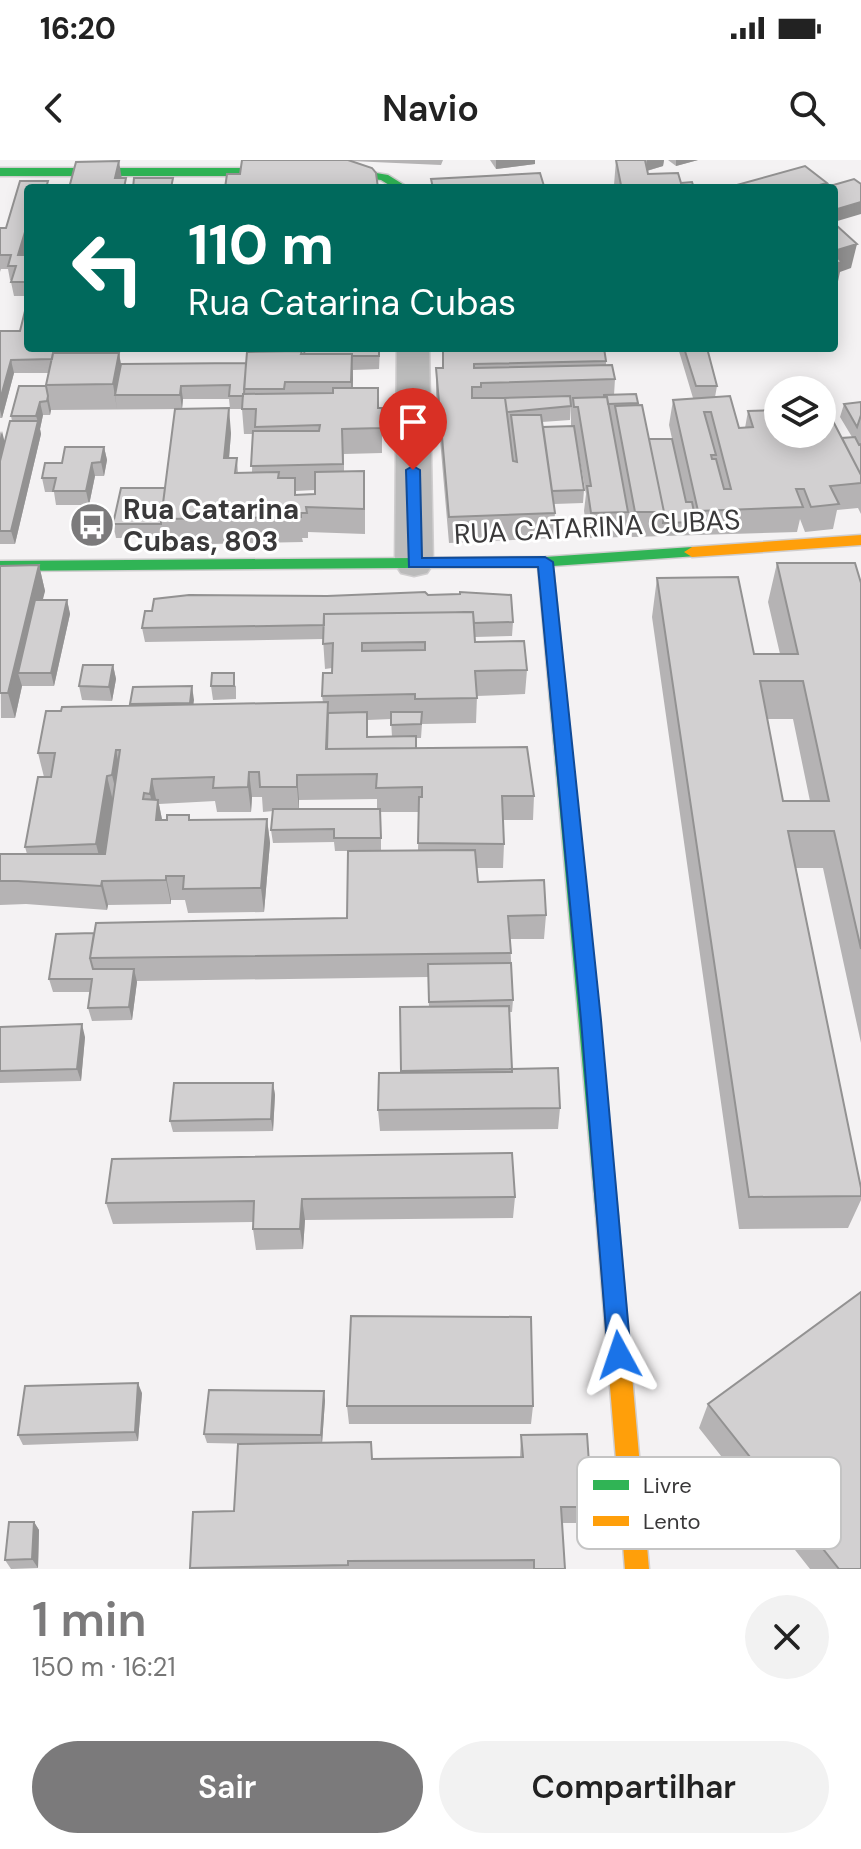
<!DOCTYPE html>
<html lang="pt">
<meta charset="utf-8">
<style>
:root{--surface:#fff;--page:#f2f2f2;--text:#222;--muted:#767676;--accent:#7b7a7b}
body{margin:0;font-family:"DM Sans",sans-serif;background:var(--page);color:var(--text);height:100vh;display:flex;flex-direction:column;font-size:30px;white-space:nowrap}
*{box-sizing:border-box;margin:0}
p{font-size:26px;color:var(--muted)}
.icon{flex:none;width:44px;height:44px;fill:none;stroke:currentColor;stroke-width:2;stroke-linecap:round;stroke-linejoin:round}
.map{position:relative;height:1409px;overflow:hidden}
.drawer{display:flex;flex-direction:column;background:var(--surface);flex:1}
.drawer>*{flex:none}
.top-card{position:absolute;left:24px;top:24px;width:814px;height:168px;border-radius:8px;box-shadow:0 4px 20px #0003;background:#00695c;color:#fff;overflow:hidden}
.tools{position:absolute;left:764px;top:216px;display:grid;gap:16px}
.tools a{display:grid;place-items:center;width:72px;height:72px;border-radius:50%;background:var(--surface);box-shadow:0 4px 20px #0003;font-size:40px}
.pin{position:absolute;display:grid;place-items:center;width:68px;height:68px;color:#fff;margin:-82px -34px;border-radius:50% 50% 50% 0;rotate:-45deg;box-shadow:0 0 8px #0007}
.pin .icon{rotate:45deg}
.me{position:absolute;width:88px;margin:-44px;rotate:355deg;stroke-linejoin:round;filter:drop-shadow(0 0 6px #0008)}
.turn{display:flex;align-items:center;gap:28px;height:168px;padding:0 32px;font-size:36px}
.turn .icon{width:104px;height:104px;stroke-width:2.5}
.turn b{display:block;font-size:56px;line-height:68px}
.round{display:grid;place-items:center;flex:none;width:84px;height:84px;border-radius:42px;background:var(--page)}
.headline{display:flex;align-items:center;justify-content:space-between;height:136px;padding:0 32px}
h1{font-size:48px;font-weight:600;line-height:60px;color:var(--accent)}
.cta{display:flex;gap:16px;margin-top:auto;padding:16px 32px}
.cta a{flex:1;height:92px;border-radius:48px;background:var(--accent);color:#fff;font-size:32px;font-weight:600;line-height:92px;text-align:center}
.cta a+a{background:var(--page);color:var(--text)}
.status{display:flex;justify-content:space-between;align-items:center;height:56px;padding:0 40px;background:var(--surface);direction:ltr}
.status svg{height:22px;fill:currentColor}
header{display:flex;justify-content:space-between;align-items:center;height:104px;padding:0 32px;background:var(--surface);font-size:36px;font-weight:600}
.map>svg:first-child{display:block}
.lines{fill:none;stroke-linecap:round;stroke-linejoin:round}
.street-casing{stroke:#cfcdce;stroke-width:3}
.fast-casing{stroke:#cfcdce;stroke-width:3}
.slow-casing{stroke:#cfcdce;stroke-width:3}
.street{fill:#bbb;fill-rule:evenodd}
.fast{fill:#30b455;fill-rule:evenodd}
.slow{fill:#ff9f0a;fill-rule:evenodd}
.wall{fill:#b5b3b4;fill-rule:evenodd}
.shaded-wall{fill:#939292}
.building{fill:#d2d0d1;stroke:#939292;stroke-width:2;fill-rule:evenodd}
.route{fill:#1a73e8;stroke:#114b97;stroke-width:2}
.labels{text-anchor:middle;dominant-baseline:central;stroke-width:6;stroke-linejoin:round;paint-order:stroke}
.poi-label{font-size:28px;font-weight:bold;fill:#3a393a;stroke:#fff;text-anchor:start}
.street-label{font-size:28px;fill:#3a393a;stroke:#fff}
.key{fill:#fff;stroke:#c4c4c4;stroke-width:2}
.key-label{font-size:22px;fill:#3a393a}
</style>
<div class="status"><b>16:20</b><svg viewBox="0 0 49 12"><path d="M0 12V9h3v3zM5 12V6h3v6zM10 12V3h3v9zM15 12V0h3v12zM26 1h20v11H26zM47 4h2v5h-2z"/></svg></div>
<header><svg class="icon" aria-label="back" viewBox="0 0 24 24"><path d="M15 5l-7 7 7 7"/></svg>Navio<svg class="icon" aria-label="search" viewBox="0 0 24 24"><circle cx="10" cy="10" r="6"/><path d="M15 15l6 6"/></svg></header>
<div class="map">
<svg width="861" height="1409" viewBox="0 0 861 1409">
<rect width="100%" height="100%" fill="#f4f2f3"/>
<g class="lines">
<!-- street casing -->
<g class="street-casing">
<path id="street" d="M 397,188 L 429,188 L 433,404 L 427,413 L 414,416 L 401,413 L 395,404 Z"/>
</g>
<!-- fast casing -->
<g class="fast-casing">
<path id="fast" d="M 0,8 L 347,8 L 388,15 L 409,28 L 394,28 L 381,20 L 347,16 L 0,16 Z
M 692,387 L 700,392 L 697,396 L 553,406 L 618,1056 L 614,1063 L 607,1066 L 600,1063 L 596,1056 L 538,407 L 0,411 L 0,401 L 545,397 Z"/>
</g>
<!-- slow casing -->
<g class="slow-casing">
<path id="slow" d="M 861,375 L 861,385 L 692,397 L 684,392 L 692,387 Z
M 607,1046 L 614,1049 L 618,1056 L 649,1409 L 625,1409 L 596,1056 L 600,1049 Z"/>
</g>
<!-- street -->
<use href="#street" class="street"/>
<!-- fast -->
<use href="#fast" class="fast"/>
<!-- slow -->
<use href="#slow" class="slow"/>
</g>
<!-- wall -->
<path class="wall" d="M 242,0 L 443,0 L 441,5 L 351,1 L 240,14 Z
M 490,0 L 535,0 L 535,4 L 496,9 Z
M 616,0 L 664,0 L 663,6 L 647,11 L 648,14 L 681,23 L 694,28 L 610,28 L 610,26 L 614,25 Z
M 668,0 L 698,0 L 676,6 Z
M 28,28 L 28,85 L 25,95 L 28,95 L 28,136 L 14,136 L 11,122 L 12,120 L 10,120 L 8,109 L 1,109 L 0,112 L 0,68 L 6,68 Z
M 0,171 L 65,188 L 64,193 L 119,193 L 121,204 L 246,203 L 302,194 L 380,188 L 379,209 L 353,210 L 353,228 L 378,228 L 378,248 L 382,273 L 382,293 L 344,294 L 344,312 L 365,336 L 365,374 L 308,372 L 308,378 L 302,378 L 303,382 L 165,385 L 164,378 L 116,378 L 113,364 L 165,328 L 231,273 L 229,298 L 237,298 L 238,313 L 252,312 L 253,274 L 244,274 L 242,249 L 230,249 L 229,239 L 183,239 L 182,249 L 51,250 L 50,255 L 43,255 L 40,269 L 41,274 L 15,384 L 0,384 L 0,271 L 5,283 L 12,261 L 11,256 L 46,226 L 48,213 L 14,213 L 2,258 L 0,258 ZM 315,330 L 315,334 L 296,335 L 296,331 Z
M 442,188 L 606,201 L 606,205 L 615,219 L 614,235 L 638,243 L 649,279 L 686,342 L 669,265 L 673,240 L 693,238 L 678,188 L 707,188 L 717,226 L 715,237 L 739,268 L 745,268 L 748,251 L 842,278 L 852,277 L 840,257 L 844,244 L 861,242 L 861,354 L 858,348 L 837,350 L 833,369 L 805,372 L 800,359 L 797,372 L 632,377 L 628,356 L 625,377 L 588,378 L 584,351 L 586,334 L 575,272 L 584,330 L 583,343 L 554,344 L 555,353 L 553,378 L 449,383 L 436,233 L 436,208 L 442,208 ZM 571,245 L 571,267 L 543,267 L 542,262 L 570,260 Z
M 104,287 L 107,300 L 104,316 L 95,316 L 89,345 L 56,345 L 54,332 L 45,332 L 42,318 L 62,303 Z
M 777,403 L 861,423 L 861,883 L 823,708 L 796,708 L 861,1028 L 861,1040 L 848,1068 L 739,1069 L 652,457 L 657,418 L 754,494 L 780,494 L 768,442 ZM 767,559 L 793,559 L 810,641 L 783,641 Z
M 39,405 L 45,431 L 42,440 L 67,440 L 70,454 L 54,526 L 22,526 L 15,558 L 1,558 L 0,406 Z
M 428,435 L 513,462 L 512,476 L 475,477 L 475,482 L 527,510 L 525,534 L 477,536 L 476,563 L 422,564 L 421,578 L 416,578 L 416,588 L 534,636 L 533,660 L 503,660 L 504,684 L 503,708 L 477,708 L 478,722 L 546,755 L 544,779 L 510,779 L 513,840 L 512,852 L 509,852 L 512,909 L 560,948 L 558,969 L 380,971 L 378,950 L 401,913 L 400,847 L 429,847 L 428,817 L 137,821 L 132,860 L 92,861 L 88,848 L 90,832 L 53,832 L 49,819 L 94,773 L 347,758 L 348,691 L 335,691 L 334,682 L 273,683 L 271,670 L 273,651 L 263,652 L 262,637 L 252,637 L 251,652 L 217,652 L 215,641 L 159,644 L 162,660 L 189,655 L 190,660 L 267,659 L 270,683 L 264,752 L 188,753 L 185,740 L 171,740 L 171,744 L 108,745 L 107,750 L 26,744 L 0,745 L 0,695 L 27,694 L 25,687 L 44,617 L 38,593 L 61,551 L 130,545 L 130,544 L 192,526 L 193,544 L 323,542 L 322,536 L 332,513 L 332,508 L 325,509 L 323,479 L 145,482 L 142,468 L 327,436 ZM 391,559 L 392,577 L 368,577 L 368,560 ZM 377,639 L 377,649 L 299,649 L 299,640 ZM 381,652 L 419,652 L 418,690 L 381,691 Z
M 113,505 L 116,519 L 112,541 L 82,540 L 79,526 Z
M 212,513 L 236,526 L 236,539 L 213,540 L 211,526 Z
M 0,867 L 85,877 L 81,921 L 0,923 Z
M 273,923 L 275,935 L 273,971 L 173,972 L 170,961 Z
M 112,999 L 515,1037 L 513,1058 L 305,1060 L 303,1089 L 256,1090 L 253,1069 L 253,1062 L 113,1064 L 106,1043 Z
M 142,1233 L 138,1281 L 23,1285 L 18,1275 Z
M 325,1240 L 322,1283 L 373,1299 L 520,1297 L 521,1275 L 592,1347 L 588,1363 L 562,1363 L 565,1409 L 190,1409 L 190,1408 L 234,1351 L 261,1284 L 207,1283 L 204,1274 Z
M 708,1244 L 861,1409 L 810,1409 L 699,1268 Z
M 347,1246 L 533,1246 L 531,1264 L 349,1264 Z
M 34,1362 L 39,1370 L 38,1408 L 11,1409 L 5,1400 Z"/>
<!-- shaded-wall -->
<path class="shaded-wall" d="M 496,0 L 535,0 L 535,4 L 496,9 Z
M 647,0 L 664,0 L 663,6 L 646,11 Z
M 676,0 L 698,0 L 676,6 Z
M 119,1 L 123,26 L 115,18 Z
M 827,23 L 826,28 L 808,28 Z
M 861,42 L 861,54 L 834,62 L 834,50 Z
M 25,72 L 28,85 L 21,109 L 18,95 Z
M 857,84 L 851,108 L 840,112 L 837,126 L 834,127 L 834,91 Z
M 59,188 L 65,188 L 59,213 L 57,199 Z
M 119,193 L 123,218 L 115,235 L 117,249 L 113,224 Z
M 352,194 L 353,219 L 352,247 L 351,222 Z
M 11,200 L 14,213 L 2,258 L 0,250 L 0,240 Z
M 181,226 L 183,239 L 182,249 L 180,235 Z
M 48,236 L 51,250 L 50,255 L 47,241 Z
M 40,242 L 43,255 L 40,269 L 41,274 L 15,384 L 11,371 L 38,262 L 36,256 Z
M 229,248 L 231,273 L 227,323 L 224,298 Z
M 2,271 L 8,296 L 0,327 L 0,278 Z
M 104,287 L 107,300 L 104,316 L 101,302 Z
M 92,303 L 95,316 L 89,345 L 86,331 Z
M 39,405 L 45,431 L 25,513 L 18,513 L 22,526 L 15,558 L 8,533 Z
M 67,440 L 70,454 L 54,526 L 51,513 Z
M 113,505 L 116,519 L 112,541 L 109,527 Z
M 192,526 L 194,540 L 192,557 L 190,543 Z
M 116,590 L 121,614 L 118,640 L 112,615 Z
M 249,612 L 252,637 L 251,652 L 248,627 Z
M 297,615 L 299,640 L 299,651 L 297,627 Z
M 107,616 L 113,641 L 102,708 L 96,684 Z
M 152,619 L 157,644 L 155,658 L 150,634 Z
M 158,640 L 163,664 L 156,660 Z
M 267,659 L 270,683 L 264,752 L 261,728 Z
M 166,716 L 171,740 L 171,744 L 166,720 Z
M 102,721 L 108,745 L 107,750 L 101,726 Z
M 134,809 L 137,822 L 132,860 L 129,847 Z
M 82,864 L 85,877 L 81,921 L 77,909 Z
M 273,923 L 275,935 L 273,971 L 271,959 Z
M 302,1039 L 305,1060 L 303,1089 L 300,1069 Z
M 138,1223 L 142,1233 L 138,1281 L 135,1272 Z
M 324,1231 L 325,1240 L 322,1284 L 321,1275 Z
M 34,1362 L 39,1370 L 38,1408 L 32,1399 Z"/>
<!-- building -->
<path class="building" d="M 242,0 L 348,0 L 372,8 L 376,13 L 378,28 L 225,28 L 227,14 L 240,14 Z
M 616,0 L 645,0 L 648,14 L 678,13 L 681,23 L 692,22 L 694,28 L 611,28 L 610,26 L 621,25 Z
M 119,1 L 115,18 L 126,18 L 124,28 L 69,28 L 76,2 Z
M 805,6 L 827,23 L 808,28 L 726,28 Z
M 540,13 L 544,26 L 514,28 L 433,28 L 431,19 Z
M 134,18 L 173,18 L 171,28 L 133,28 Z
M 854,19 L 861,24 L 861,42 L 834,50 L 834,28 L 823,28 Z
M 20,21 L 48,21 L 46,28 L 28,28 L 28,72 L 25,72 L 18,95 L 28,95 L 28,119 L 27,122 L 11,122 L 16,106 L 8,106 L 11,95 L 0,95 L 0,68 L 6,68 Z
M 836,65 L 857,84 L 834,91 L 834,66 Z
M 834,94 L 842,102 L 834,104 Z
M 25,151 L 28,151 L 28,188 L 59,188 L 58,193 L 53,193 L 52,199 L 11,200 L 0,240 L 0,171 L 20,171 Z
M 305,188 L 379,188 L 379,196 L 352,196 L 352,194 L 304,194 Z
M 443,188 L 604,188 L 606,201 L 474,204 L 474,208 L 612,205 L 615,219 L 481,223 L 481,227 L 472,227 L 472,238 L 505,238 L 513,301 L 517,302 L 511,255 L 541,255 L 555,353 L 449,357 L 436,208 L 443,208 Z
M 684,188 L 707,188 L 717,226 L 696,226 Z
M 302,191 L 301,194 L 352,194 L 351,222 L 285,222 L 284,229 L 244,229 L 247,192 Z
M 53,193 L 119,193 L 113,224 L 46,225 Z
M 246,203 L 244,234 L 243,234 L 243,236 L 229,236 L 230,225 L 181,226 L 180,235 L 115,235 L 121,204 Z
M 19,226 L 46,226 L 48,236 L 47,241 L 40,242 L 36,256 L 11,256 Z
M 333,228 L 378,228 L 378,248 L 382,248 L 381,268 L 342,269 L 343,304 L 251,306 L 253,271 L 319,271 L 320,265 L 255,267 L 256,249 L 242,249 L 243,234 L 333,233 Z
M 636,234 L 638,243 L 608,244 L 607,237 L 604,237 L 604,235 Z
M 570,236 L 571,246 L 507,252 L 505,238 L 503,238 Z
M 730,236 L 739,268 L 753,267 L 748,251 L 778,250 L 778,274 L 822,274 L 822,240 L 861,315 L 861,323 L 830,326 L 839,344 L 811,347 L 804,329 L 796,329 L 803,347 L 698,351 L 673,240 ZM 704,252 L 711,252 L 731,329 L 724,329 L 716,299 L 712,299 L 711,295 L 716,295 Z
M 607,237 L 628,352 L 591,353 L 587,326 L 591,326 L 578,247 L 574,247 L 573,238 Z
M 861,242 L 861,255 L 857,267 L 844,244 Z
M 642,245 L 664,352 L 635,352 L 615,246 Z
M 229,248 L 224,298 L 237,298 L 235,313 L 279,312 L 278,318 L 295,318 L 295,335 L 315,334 L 315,312 L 364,311 L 364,349 L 306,347 L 307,353 L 301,353 L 301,357 L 161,359 L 175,249 Z
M 10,261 L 38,261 L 11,371 L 0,371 L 0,301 Z
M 574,266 L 584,330 L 552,331 L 543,267 Z
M 855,277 L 859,285 L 861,284 L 861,315 L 842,278 Z
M 649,279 L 672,279 L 686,342 L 692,342 L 696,362 L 663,363 L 664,352 Z
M 65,287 L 104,287 L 101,302 L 92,303 L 86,331 L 53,331 L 56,318 L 42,318 L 45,303 L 62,303 Z
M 121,328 L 165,328 L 161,359 L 161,364 L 113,364 Z
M 777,403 L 855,403 L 861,423 L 861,789 L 834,671 L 788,671 L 861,1028 L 861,1036 L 749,1037 L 657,418 L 738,417 L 754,494 L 798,494 ZM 760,521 L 803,521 L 829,641 L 783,641 Z
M 39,405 L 8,533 L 0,533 L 0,406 Z
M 425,432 L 428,435 L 460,434 L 460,432 L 511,435 L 513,462 L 474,463 L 473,452 L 324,454 L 324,465 L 142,468 L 145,451 L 152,451 L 154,439 L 189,435 L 327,436 Z
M 35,440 L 67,440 L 51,513 L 18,513 Z
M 473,452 L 475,482 L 524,481 L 527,510 L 475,511 L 477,538 L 415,539 L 415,534 L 322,536 L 323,513 L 332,513 L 333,483 L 323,484 L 324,454 ZM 425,482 L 425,490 L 362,491 L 362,483 Z
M 83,505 L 113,505 L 109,527 L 79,526 Z
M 212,513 L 234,513 L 234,526 L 211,526 Z
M 192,526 L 190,543 L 130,544 L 133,527 Z
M 328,542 L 326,589 L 527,587 L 534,636 L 502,636 L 504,684 L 418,683 L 419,637 L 422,637 L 422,627 L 376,628 L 377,614 L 297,615 L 297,627 L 260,627 L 259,612 L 249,612 L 248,627 L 213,628 L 214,617 L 152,619 L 150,634 L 144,633 L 143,639 L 158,640 L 156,660 L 167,660 L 167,655 L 189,655 L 189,660 L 267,659 L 261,728 L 183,729 L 184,716 L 166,716 L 166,720 L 102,721 L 101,726 L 18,721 L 0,721 L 0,694 L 105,694 L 120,590 L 116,590 L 112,615 L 107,616 L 96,684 L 25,687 L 38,617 L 51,617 L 55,593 L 38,593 L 46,551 L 61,551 L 62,547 Z
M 367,552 L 367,577 L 416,576 L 416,588 L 327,589 L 328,553 Z
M 391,552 L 422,552 L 421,564 L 391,565 Z
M 273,649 L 380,649 L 381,678 L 334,678 L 334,669 L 271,670 Z
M 475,690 L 478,722 L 544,720 L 546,755 L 508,756 L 511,793 L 90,798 L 96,763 L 347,758 L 348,691 Z
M 94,773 L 90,798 L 93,809 L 134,809 L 129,847 L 88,848 L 92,819 L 49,819 L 56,774 Z
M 511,803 L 513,840 L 429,842 L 428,804 Z
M 509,846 L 512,909 L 401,911 L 400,847 Z
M 82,864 L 77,909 L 0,911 L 0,867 Z
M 558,908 L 560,948 L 378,950 L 379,913 L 512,912 L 512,909 Z
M 174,923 L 273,923 L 271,959 L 170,961 Z
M 512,993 L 515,1037 L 302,1039 L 300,1069 L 253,1069 L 254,1041 L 106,1043 L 112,999 Z
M 861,1132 L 861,1409 L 839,1409 L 708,1244 Z
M 351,1156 L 531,1157 L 533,1246 L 347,1246 Z
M 138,1223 L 135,1272 L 18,1275 L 25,1226 Z
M 209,1230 L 324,1231 L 321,1275 L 204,1274 Z
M 587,1274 L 592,1347 L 561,1347 L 565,1409 L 534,1409 L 534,1400 L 348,1401 L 348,1405 L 190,1408 L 193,1352 L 234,1351 L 238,1284 L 371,1282 L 372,1299 L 523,1297 L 521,1275 Z
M 9,1362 L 34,1362 L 32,1399 L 5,1400 Z"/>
<!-- route -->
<path class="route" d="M 413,306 L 420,310 L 422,398 L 545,397 L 553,402 L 601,860 L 631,1195 L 627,1203 L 619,1206 L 611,1203 L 608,1195 L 581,860 L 538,407 L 409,407 L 406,310 Z"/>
<!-- icons -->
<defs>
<g id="bus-disc" transform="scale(2.3)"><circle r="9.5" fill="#7b7a7b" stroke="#fff"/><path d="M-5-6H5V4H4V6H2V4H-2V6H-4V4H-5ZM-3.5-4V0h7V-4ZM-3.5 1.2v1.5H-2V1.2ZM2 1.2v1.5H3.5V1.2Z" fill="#fff"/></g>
</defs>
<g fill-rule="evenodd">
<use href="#bus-disc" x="92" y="365"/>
</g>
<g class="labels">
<!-- poi labels -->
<g class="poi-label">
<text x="123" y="349">Rua Catarina<tspan x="123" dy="32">Cubas, 803</tspan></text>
</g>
<!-- street labels -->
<g class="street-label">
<text transform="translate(597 367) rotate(-3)">RUA CATARINA CUBAS</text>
</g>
</g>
<!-- legend -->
<rect x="577" y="1297" width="264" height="92" rx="12" class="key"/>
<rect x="593" y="1320" width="36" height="10" fill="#30b455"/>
<rect x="593" y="1356" width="36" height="10" fill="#ff9f0a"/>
<g class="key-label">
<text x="643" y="1333">Livre</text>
<text x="643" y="1369">Lento</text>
</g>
</svg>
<div class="tools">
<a><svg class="icon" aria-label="layers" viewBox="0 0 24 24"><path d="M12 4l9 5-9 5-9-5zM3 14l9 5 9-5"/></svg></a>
</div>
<div class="pin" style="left:413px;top:310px;background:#d93025"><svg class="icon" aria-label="arrive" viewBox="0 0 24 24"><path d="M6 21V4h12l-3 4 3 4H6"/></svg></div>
<svg class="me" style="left:619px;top:1195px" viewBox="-20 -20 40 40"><path d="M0-17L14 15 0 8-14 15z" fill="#1a73e8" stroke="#fff" stroke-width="4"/></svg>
<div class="top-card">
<div class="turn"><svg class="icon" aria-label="left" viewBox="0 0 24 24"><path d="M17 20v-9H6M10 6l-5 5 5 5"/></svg><div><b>110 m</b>Rua Catarina Cubas</div></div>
</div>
</div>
<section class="drawer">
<div class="headline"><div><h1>1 min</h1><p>150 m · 16:21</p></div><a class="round"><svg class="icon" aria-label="close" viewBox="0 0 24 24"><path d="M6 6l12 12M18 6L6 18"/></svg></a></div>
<div class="cta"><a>Sair</a><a>Compartilhar</a></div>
</section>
